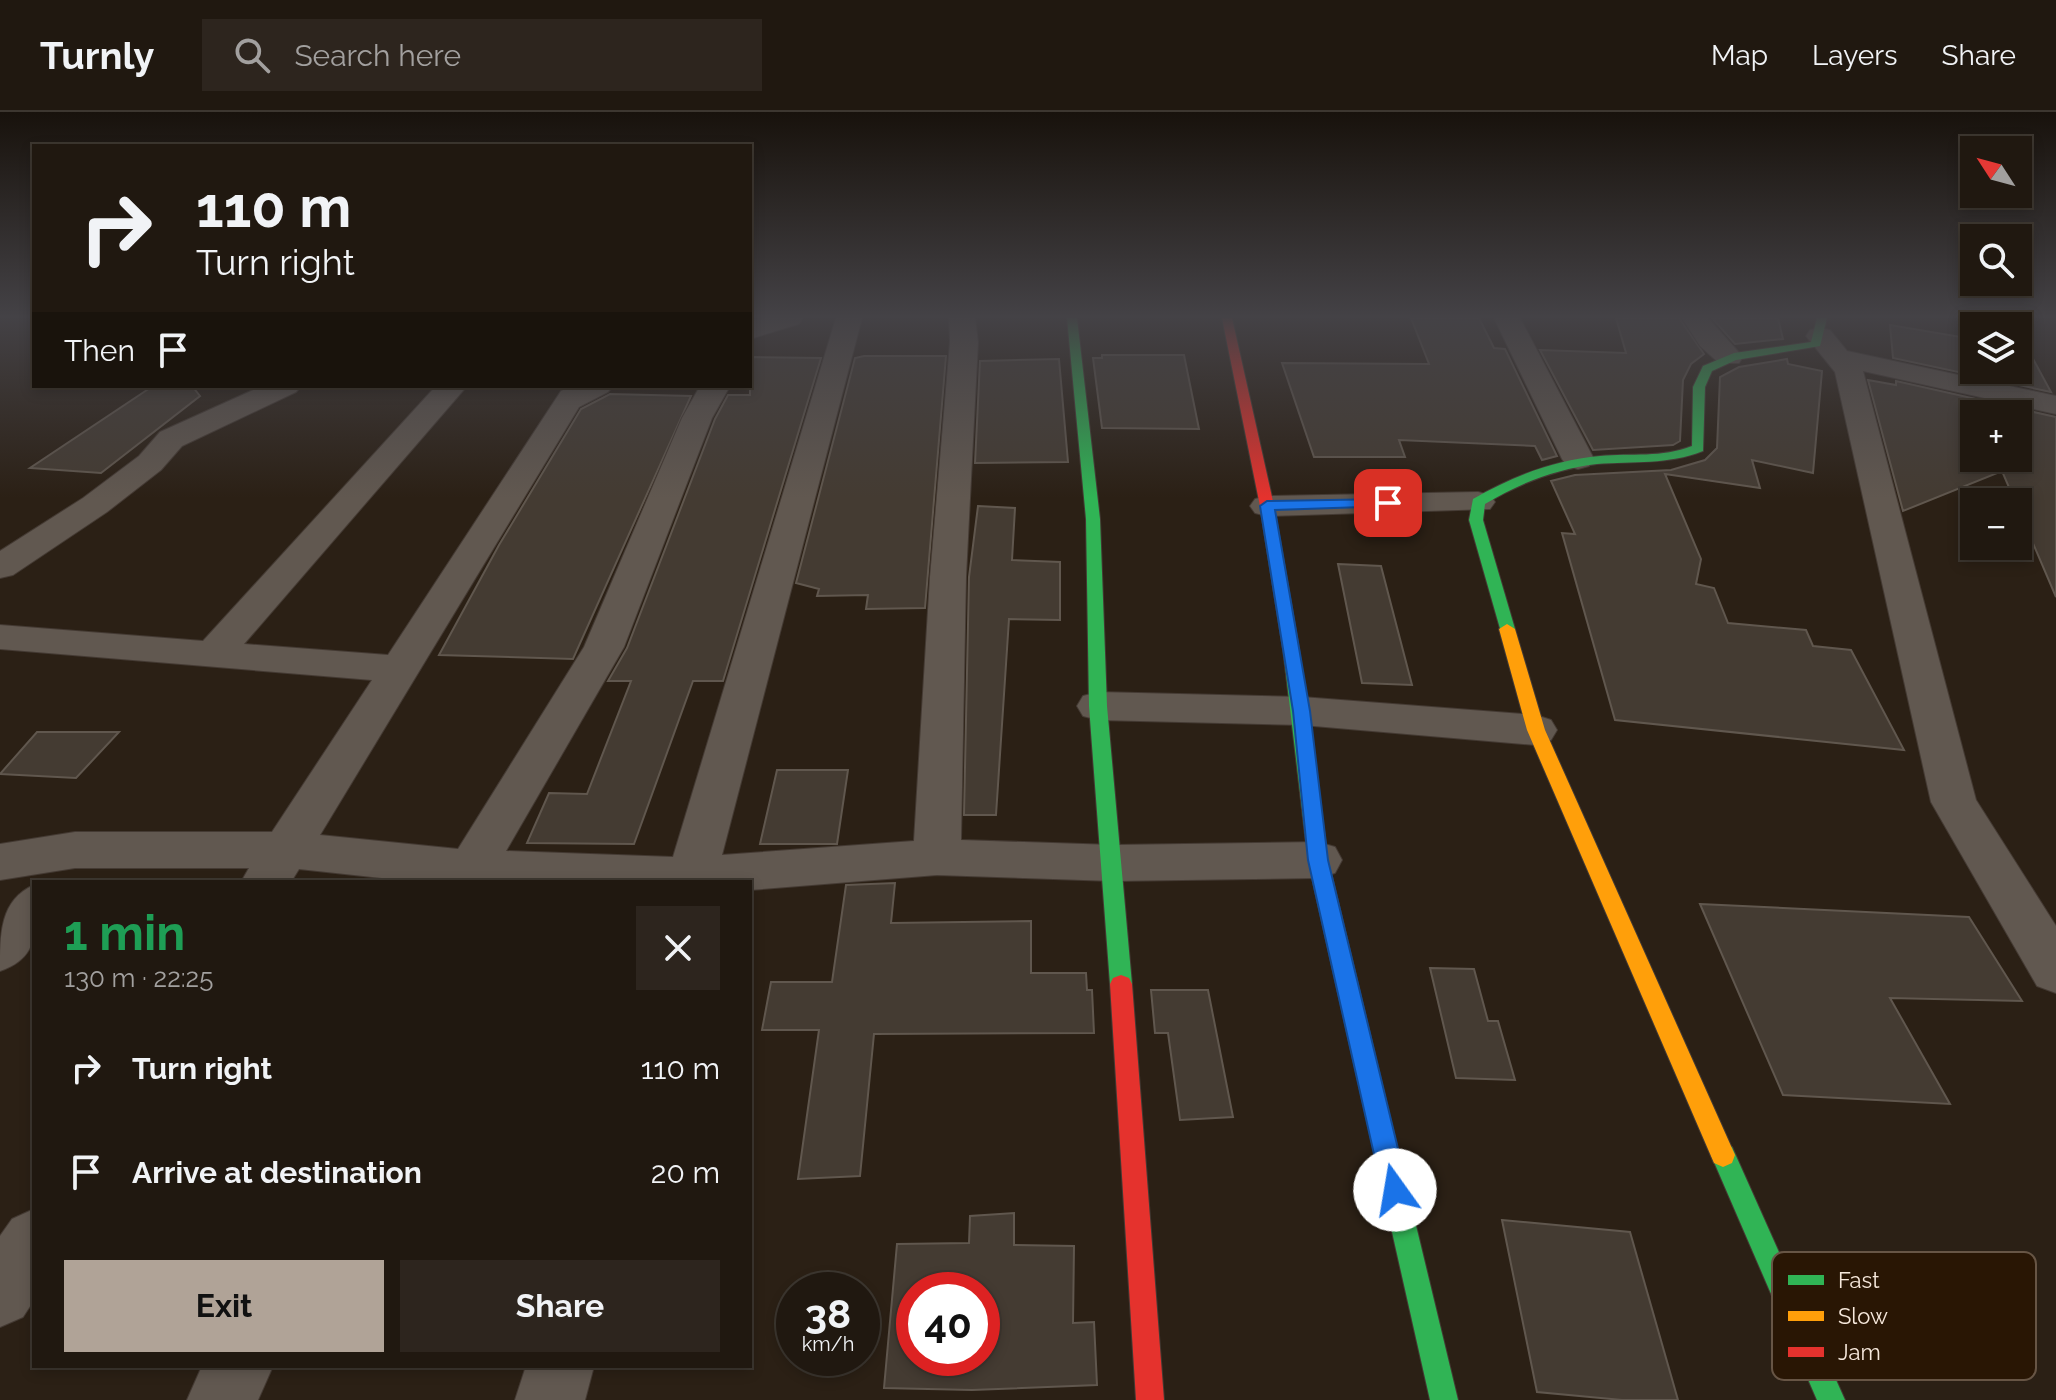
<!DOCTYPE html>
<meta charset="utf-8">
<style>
:root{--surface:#201810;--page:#2d251e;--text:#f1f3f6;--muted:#a2a09f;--line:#3d3730;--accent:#b0a397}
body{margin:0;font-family:Raleway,sans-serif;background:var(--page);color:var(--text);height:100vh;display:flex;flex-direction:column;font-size:30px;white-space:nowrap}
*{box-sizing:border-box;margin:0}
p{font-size:26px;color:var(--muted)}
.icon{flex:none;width:44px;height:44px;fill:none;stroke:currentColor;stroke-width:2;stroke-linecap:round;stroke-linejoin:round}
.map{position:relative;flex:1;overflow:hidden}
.details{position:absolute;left:32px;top:768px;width:720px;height:488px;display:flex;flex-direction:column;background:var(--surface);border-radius:0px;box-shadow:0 4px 12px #0003,0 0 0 2px var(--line)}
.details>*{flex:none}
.guide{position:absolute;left:32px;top:32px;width:720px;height:244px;border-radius:0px;box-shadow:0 4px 12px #0003,0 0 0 2px var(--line);background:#201810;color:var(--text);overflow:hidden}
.needle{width:52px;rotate:306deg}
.tools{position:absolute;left:1960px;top:24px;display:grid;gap:16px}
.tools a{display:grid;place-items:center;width:72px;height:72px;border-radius:0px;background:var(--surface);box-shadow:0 4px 12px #0003,0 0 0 2px var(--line);font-size:40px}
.speed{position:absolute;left:776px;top:1160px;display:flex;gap:16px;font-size:40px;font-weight:700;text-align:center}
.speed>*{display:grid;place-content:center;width:104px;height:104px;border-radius:50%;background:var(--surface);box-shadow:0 4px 12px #0003,0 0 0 2px var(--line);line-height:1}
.speed small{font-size:20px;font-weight:400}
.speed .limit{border:12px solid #d22;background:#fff;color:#111}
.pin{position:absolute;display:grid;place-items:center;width:68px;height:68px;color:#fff;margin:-34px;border-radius:16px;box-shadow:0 4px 12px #0006}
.me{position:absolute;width:88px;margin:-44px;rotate:347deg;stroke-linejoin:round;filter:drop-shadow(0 0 6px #0008)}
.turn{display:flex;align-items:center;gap:28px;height:168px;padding:0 32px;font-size:36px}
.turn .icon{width:104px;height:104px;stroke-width:2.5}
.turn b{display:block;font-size:56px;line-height:68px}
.then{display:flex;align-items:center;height:76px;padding:0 32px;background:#0003;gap:16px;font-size:30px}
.round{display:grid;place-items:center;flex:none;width:84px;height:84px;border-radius:0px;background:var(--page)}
.headline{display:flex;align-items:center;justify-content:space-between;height:136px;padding:0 32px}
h1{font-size:48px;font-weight:700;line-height:60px;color:#1e9e55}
.action{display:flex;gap:16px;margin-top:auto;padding:16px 32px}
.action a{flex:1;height:92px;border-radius:0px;background:var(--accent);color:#111;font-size:32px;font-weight:700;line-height:92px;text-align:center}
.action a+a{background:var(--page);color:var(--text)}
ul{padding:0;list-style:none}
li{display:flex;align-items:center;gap:24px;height:104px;padding:0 32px}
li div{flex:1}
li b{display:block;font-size:30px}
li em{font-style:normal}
header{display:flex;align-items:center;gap:48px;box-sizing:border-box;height:112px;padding:0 40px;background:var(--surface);border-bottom:2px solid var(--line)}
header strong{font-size:38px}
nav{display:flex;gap:44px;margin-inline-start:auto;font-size:28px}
.search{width:560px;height:72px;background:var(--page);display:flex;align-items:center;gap:20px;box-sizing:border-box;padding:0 28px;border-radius:0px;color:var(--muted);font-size:30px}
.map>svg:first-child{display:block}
.building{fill:#443b32;stroke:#60574e;stroke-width:2;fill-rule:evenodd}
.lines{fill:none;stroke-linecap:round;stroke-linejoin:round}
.street-casing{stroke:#443a33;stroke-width:2}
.fast-casing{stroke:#443a33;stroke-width:2}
.slow-casing{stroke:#443a33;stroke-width:2}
.jam-casing{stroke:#443a33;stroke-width:2}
.street{fill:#615850;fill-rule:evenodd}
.fast{fill:#30b455;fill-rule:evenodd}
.slow{fill:#ff9f0a;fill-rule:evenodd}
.jam{fill:#e5322d;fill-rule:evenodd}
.route{fill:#1a73e8;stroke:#114b97;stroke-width:2}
.key{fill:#291604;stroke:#675545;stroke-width:2}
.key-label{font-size:22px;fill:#f7e9dd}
</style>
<header>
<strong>Turnly</strong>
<div class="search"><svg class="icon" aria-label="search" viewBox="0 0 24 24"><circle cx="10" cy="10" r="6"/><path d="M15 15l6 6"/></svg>Search here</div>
<nav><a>Map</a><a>Layers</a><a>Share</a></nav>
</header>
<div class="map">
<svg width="2056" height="1288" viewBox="0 0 2056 1288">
<rect width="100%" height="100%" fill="#2b2015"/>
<!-- building -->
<path class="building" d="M 1411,206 L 1479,206 L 1494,236 L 1505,237 L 1557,344 L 1542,348 L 1535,334 L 1399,328 L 1405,345 L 1314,345 L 1282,251 L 1429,252 Z
M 1616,206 L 1679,206 L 1704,242 L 1691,252 L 1683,268 L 1680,329 L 1673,333 L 1593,338 L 1540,238 L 1626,241 Z
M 1712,206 L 1778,206 L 1783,227 L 1735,232 Z
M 1890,213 L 1973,227 L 1974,258 L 2018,258 L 2018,243 L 2032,245 L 2051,280 L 1893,246 Z
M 1102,243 L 1184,243 L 1199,317 L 1102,316 L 1093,246 L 1102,246 Z
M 864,244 L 946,244 L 925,496 L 866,497 L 868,483 L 817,484 L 819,477 L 796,471 L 855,246 Z
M 750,245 L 821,246 L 723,569 L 693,569 L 634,732 L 527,731 L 549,681 L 587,682 L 631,569 L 608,569 L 627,536 L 715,307 L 728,283 L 750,283 Z
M 1059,247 L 1068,350 L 975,351 L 980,249 Z
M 1787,247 L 1788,252 L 1822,259 L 1813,361 L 1752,348 L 1760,376 L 1665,362 L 1701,447 L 1696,472 L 1714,476 L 1728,511 L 1806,518 L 1813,534 L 1851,538 L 1904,638 L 1615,608 L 1562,421 L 1575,422 L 1551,369 L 1575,363 L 1671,358 L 1705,348 L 1717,336 L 1720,265 L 1739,255 Z
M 1868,268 L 1896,273 L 1896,269 L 2056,305 L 2056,485 L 2002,359 L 1903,399 ZM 1974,302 L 2018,302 L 2018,346 L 1974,346 Z
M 153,274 L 192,274 L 200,284 L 101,361 L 30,356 Z
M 610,282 L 691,284 L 573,547 L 439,543 L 499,433 L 581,297 Z
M 978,394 L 1015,396 L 1012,448 L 1060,450 L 1060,508 L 1009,507 L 996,703 L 964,703 L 969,465 Z
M 1338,452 L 1381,454 L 1412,573 L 1362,571 Z
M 37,620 L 119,620 L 76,666 L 0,662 Z
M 777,658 L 848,658 L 837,732 L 760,732 Z
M 895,771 L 891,811 L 1031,809 L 1031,861 L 1086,861 L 1087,878 L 1092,878 L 1094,921 L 874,922 L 860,1064 L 798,1067 L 819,918 L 762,918 L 771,870 L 832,870 L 846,773 Z
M 1700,792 L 1969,805 L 2022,889 L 1890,886 L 1950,992 L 1783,983 Z
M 1430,856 L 1474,857 L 1488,909 L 1498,909 L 1515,968 L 1456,966 Z
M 1151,878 L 1208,878 L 1233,1005 L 1180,1008 L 1168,921 L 1155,921 Z
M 1014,1101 L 1014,1133 L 1074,1134 L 1073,1211 L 1094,1210 L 1097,1273 L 972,1278 L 884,1276 L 897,1132 L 969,1131 L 970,1104 ZM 914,1178 L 982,1178 L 982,1246 L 914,1246 Z
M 1502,1108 L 1630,1120 L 1678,1288 L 1622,1288 L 1537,1280 Z"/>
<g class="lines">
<!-- street casing -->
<g class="street-casing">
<path id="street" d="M 763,206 L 803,206 L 799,212 L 750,227 L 750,210 Z
M 836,206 L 862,206 L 722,743 L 914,729 L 930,465 L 950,230 L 949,206 L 975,206 L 978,230 L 966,465 L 961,728 L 1113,733 L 1318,730 L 1335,735 L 1342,748 L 1335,761 L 1318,766 L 1113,769 L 937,763 L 750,778 L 750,770 L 418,770 L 299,757 L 291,770 L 241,770 L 249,756 L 75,756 L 0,768 L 0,732 L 75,720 L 272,720 L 372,568 L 0,537 L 0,513 L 203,529 L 436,274 L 467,274 L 244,532 L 388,543 L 561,279 L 572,274 L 613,274 L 608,280 L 579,295 L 320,723 L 458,737 L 584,535 L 682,306 L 700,274 L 730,274 L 712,306 L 624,535 L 506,739 L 673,745 Z
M 1494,206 L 1520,206 L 1594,347 L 1589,354 L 1578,357 L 1567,354 L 1562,347 Z
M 1682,206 L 1708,206 L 1743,245 L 1739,251 L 1719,251 L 1700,234 Z
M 1820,216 L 1830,218 L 1847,239 L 2056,284 L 2056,302 L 1863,259 L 1976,688 L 2056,814 L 2056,881 L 2037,874 L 1931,690 L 1835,260 L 1806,224 L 1810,218 Z
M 262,274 L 301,274 L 296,280 L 182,334 L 161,358 L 107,400 L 13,463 L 0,466 L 0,439 L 83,386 L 139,344 L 160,320 Z
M 1478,380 L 1490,383 L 1495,390 L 1490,397 L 1267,404 L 1255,401 L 1250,394 L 1255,387 L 1267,384 Z
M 1098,580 L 1302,585 L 1536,603 L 1551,608 L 1557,618 L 1551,628 L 1536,633 L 1302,613 L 1098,608 L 1083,604 L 1077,594 L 1083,584 Z
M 34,773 C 34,812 44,844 0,859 C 0,821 0,788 34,773 Z
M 34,1097 L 34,1188 L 23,1205 L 0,1215 L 0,1124 L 12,1107 Z
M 202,1254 L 273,1254 L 258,1288 L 187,1288 Z
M 526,1254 L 594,1254 L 585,1288 L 515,1288 Z"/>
</g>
<!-- fast casing -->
<g class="fast-casing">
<path id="fast" d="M 1067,206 L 1077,206 L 1100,407 L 1107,594 L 1132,872 L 1129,878 L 1121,881 L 1113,878 L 1110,872 L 1089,594 L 1086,407 Z
M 1817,206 L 1827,206 L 1820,234 L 1736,248 L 1712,259 L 1705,275 L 1703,339 C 1668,353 1633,349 1597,352 C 1556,357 1520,371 1485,392 L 1483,408 L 1515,517 L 1513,520 L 1501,520 L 1469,408 L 1473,387 C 1513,364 1554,348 1600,344 C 1631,341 1662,346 1692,334 L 1693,275 L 1703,254 L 1734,241 L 1811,230 Z
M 1291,532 L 1299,537 L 1328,748 L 1458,1288 L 1430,1288 L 1308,748 L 1283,537 Z
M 1723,1031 L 1732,1035 L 1845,1288 L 1817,1288 L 1711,1043 L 1714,1035 Z"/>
</g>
<!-- slow casing -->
<g class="slow-casing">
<path id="slow" d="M 1507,512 L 1515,517 L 1545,618 L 1735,1043 L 1732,1051 L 1723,1055 L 1714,1051 L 1527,618 L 1499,517 Z"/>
</g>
<!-- jam casing -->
<g class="jam-casing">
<path id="jam" d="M 1222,206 L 1232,206 L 1274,394 L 1299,537 L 1291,542 L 1283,537 L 1260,394 Z
M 1121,863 L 1129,866 L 1132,872 L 1164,1288 L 1136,1288 L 1110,872 L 1113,866 Z"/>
</g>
<!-- street -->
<use href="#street" class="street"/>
<!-- fast -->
<use href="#fast" class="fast"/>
<!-- slow -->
<use href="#slow" class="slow"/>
<!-- jam -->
<use href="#jam" class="jam"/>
</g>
<!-- sky -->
<linearGradient id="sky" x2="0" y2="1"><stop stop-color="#18120c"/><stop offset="0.53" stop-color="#444246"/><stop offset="1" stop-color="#444246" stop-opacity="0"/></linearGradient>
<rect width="2056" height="386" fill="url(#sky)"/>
<!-- route -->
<path class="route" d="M 1388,387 L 1393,388 L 1393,394 L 1275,398 L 1310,599 L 1328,748 L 1408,1078 L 1404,1087 L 1395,1090 L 1386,1087 L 1382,1078 L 1308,748 L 1293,599 L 1260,394 L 1267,389 Z"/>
<!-- legend -->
<rect x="1772" y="1140" width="264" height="128" rx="12" class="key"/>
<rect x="1788" y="1163" width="36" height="10" fill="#30b455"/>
<rect x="1788" y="1199" width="36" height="10" fill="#ff9f0a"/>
<rect x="1788" y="1235" width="36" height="10" fill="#e5322d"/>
<g class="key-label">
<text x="1838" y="1176">Fast</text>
<text x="1838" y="1212">Slow</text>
<text x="1838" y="1248">Jam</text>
</g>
</svg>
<div class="tools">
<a><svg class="needle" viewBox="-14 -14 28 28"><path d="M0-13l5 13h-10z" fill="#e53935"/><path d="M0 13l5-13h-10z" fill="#a2a09f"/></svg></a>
<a><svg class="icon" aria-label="search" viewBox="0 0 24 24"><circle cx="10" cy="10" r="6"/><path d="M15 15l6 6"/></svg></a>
<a><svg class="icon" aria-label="layers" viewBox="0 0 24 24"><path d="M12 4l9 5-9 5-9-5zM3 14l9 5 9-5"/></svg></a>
<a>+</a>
<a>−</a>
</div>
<div class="speed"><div>38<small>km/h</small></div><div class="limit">40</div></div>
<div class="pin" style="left:1388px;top:391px;background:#d93025"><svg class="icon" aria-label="arrive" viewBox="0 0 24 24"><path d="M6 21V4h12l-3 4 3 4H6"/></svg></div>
<svg class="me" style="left:1395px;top:1078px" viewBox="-20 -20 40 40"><circle r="19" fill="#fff"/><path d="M0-13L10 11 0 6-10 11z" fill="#1a73e8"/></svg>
<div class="guide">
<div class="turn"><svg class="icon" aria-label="right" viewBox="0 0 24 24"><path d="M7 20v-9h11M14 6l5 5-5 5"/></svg><div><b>110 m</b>Turn right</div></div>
<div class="then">Then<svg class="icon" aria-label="arrive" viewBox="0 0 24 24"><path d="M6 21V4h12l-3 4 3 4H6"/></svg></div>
</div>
<section class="details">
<div class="headline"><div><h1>1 min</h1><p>130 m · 22:25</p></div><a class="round"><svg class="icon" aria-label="close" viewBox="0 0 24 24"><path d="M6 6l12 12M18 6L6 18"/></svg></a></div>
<ul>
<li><svg class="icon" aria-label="right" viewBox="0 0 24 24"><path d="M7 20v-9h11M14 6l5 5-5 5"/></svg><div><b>Turn right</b></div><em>110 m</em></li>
<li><svg class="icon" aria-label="arrive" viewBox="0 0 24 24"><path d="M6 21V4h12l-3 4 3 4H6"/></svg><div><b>Arrive at destination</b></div><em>20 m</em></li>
</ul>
<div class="action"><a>Exit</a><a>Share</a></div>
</section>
</div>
